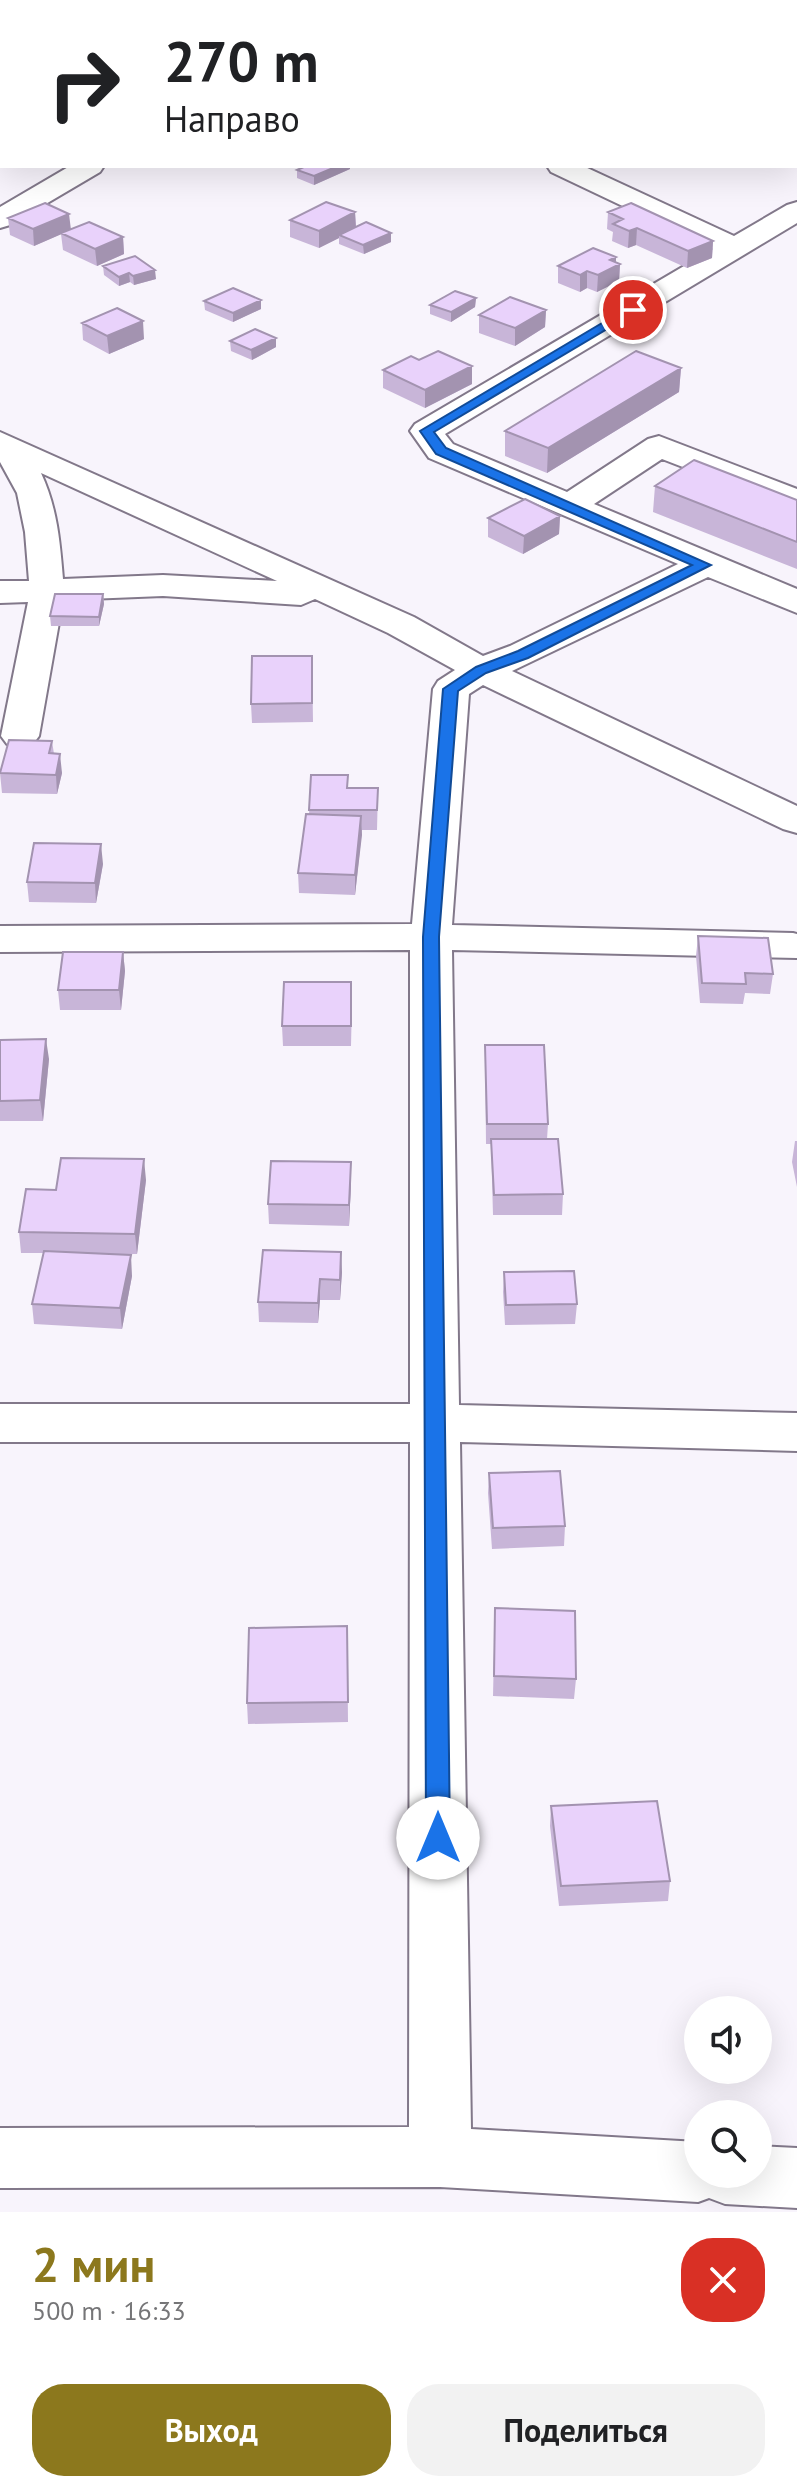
<!DOCTYPE html>
<html lang="ru">
<meta charset="utf-8">
<style>
:root{--surface:#fff;--page:#f2f2f2;--text:#202124;--muted:#757577;--accent:#8c781d}
body{margin:0;font-family:"PT Sans",sans-serif;background:var(--page);color:var(--text);height:100vh;display:flex;flex-direction:column;font-size:30px;white-space:nowrap}
*{box-sizing:border-box;margin:0}
p{font-size:26px;color:var(--muted)}
.icon{flex:none;width:44px;height:44px;fill:none;stroke:currentColor;stroke-width:2;stroke-linecap:round;stroke-linejoin:round}
.map{position:relative;height:2212px;overflow:hidden}
.panel{display:flex;flex-direction:column;background:var(--surface);flex:1}
.panel>*{flex:none}
.guide{position:absolute;left:0px;top:0px;width:798px;height:168px;box-shadow:0 8px 32px #0002;background:#fff;color:var(--text);overflow:hidden}
.fabs{position:absolute;left:684px;top:1996px;display:grid;gap:16px}
.fabs a{display:grid;place-items:center;width:88px;height:88px;border-radius:50%;background:var(--surface);box-shadow:0 8px 32px #0002;font-size:40px}
.pin{position:absolute;display:grid;place-items:center;width:68px;height:68px;color:#fff;margin:-34px;border:4px solid #fff;border-radius:50%;box-shadow:0 2px 8px #0007}
.me{position:absolute;width:88px;margin:-44px;rotate:0deg;stroke-linejoin:round;filter:drop-shadow(0 0 6px #0008)}
.turn{display:flex;align-items:center;gap:28px;height:168px;padding:0 32px;font-size:36px}
.turn .icon{width:104px;height:104px;stroke-width:2.5}
.turn b{display:block;font-size:56px;line-height:68px}
.round{display:grid;place-items:center;flex:none;width:84px;height:84px;border-radius:32px;background:var(--page)}
.summary{display:flex;align-items:center;justify-content:space-between;height:136px;padding:0 32px}
h1{font-size:48px;font-weight:700;line-height:60px;color:var(--accent)}
.primary-button{display:flex;gap:16px;margin-top:auto;padding:16px 32px}
.primary-button a{flex:1;height:92px;border-radius:32px;background:var(--accent);color:#fff;font-size:32px;font-weight:700;line-height:92px;text-align:center}
.primary-button a+a{background:var(--page);color:var(--text)}
.map>svg:first-child{display:block}
.lines{fill:none;stroke-linecap:round;stroke-linejoin:round}
.minor-casing{stroke:#82788a;stroke-width:4}
.minor{fill:#fff;fill-rule:evenodd}
.wall{fill:#c8b5d8}
.shaded-wall{fill:#a393b0}
.building{fill:#e9d2fb;stroke:#a393b0;stroke-width:2}
.route{fill:#1a73e8;stroke:#114b97;stroke-width:2}
</style>
<div class="map">
<svg width="797" height="2212" viewBox="0 0 797 2212">
<rect width="100%" height="100%" fill="#f8f4fc"/>
<g class="lines">
<!-- minor casing -->
<g class="minor-casing">
<path id="minor" d="M 233,0 L 260,0 L 261,2 L 234,2 Z
M 518,0 L 547,0 L 548,2 L 519,2 Z
M 796,77 L 797,77 L 797,93 L 796,93 Z
M 70,166 L 104,166 L 100,172 L 10,225 L 0,228 L 0,207 Z
M 547,166 L 583,166 L 734,236 L 787,205 L 797,202 L 797,223 L 445,434 L 453,444 L 567,492 L 648,439 L 659,436 L 797,489 L 797,511 L 662,459 L 594,504 L 797,589 L 797,613 L 708,577 L 512,671 L 797,806 L 797,833 L 783,829 L 483,685 L 469,694 L 452,925 L 793,933 L 797,934 L 797,958 L 452,950 L 459,1405 L 797,1413 L 797,1451 L 460,1442 L 471,2129 L 698,2142 L 698,2174 L 758,2174 L 758,2146 L 797,2148 L 797,2208 L 725,2204 L 709,2198 L 698,2202 L 440,2187 L 0,2188 L 0,2128 L 409,2127 L 410,1442 L 0,1442 L 0,1404 L 410,1404 L 410,950 L 0,952 L 0,926 L 412,924 L 433,689 L 438,681 L 455,670 L 388,633 L 315,599 L 301,605 L 163,596 L 63,600 L 39,736 L 33,744 L 20,747 L 7,744 L 1,736 L 28,602 L 0,603 L 0,581 L 29,581 L 25,532 L 17,493 L 0,462 L 0,432 L 414,617 L 483,656 L 510,646 L 678,564 L 429,458 L 410,431 L 415,424 L 713,249 L 551,172 ZM 41,473 L 277,581 L 163,575 L 63,579 C 60,542 57,507 41,473 Z"/>
</g>
<!-- minor -->
<use href="#minor" class="minor"/>
</g>
<!-- wall -->
<path class="wall" d="M 326,0 L 393,0 L 389,2 L 326,2 Z
M 350,169 L 314,185 L 297,178 L 297,170 Z
M 355,212 L 356,227 L 391,233 L 391,242 L 364,254 L 339,244 L 339,238 L 319,248 L 290,237 L 290,220 Z
M 608,212 L 713,241 L 712,258 L 687,268 L 636,245 L 628,248 L 612,241 L 613,232 L 607,229 Z
M 8,218 L 123,237 L 124,254 L 97,266 L 63,250 L 61,234 L 34,246 L 10,235 Z
M 616,262 L 620,264 L 619,281 L 597,292 L 587,288 L 580,292 L 558,283 L 558,266 Z
M 103,266 L 156,279 L 134,285 L 130,282 L 119,286 L 104,275 Z
M 476,298 L 475,307 L 451,322 L 430,314 L 430,305 Z
M 204,301 L 261,309 L 233,322 L 205,310 Z
M 546,310 L 545,327 L 515,346 L 479,333 L 479,315 Z
M 82,323 L 144,339 L 109,354 L 83,340 Z
M 276,338 L 276,347 L 252,360 L 231,351 L 230,341 Z
M 419,360 L 472,366 L 472,384 L 425,408 L 383,388 L 383,370 Z
M 681,368 L 679,392 L 547,473 L 505,456 L 505,431 Z
M 655,486 L 797,500 L 797,569 L 653,512 Z
M 560,516 L 559,534 L 523,554 L 488,537 L 488,518 Z
M 103,594 L 104,604 L 99,626 L 51,626 L 50,616 Z
M 312,656 L 313,722 L 252,723 L 251,704 Z
M 52,741 L 54,754 L 62,773 L 57,794 L 2,793 L 0,773 Z
M 311,775 L 348,788 L 378,788 L 377,830 L 362,830 L 355,895 L 299,893 L 298,873 L 309,814 Z
M 103,864 L 96,903 L 29,902 L 27,882 Z
M 698,936 L 773,974 L 770,994 L 745,993 L 743,1004 L 700,1003 L 696,956 Z
M 123,952 L 125,971 L 121,1010 L 60,1010 L 58,990 Z
M 352,1002 L 351,1046 L 283,1046 L 282,1026 Z
M 0,1040 L 49,1059 L 43,1121 L 0,1121 Z
M 485,1045 L 548,1124 L 547,1139 L 563,1194 L 562,1215 L 493,1215 L 491,1144 L 486,1144 Z
M 795,1141 L 797,1141 L 797,1187 L 792,1162 Z
M 146,1180 L 137,1254 L 98,1254 L 132,1276 L 122,1329 L 34,1324 L 32,1304 L 44,1253 L 21,1253 L 19,1232 L 56,1190 Z
M 351,1182 L 349,1226 L 269,1224 L 268,1204 Z
M 342,1272 L 340,1300 L 320,1300 L 318,1323 L 259,1322 L 258,1302 Z
M 504,1272 L 577,1304 L 575,1324 L 505,1325 L 503,1292 Z
M 489,1473 L 565,1526 L 564,1546 L 492,1549 L 488,1493 Z
M 495,1608 L 576,1679 L 574,1699 L 493,1696 Z
M 347,1626 L 348,1722 L 248,1724 L 247,1703 Z
M 551,1806 L 670,1881 L 668,1901 L 559,1906 L 550,1826 Z"/>
<!-- shaded-wall -->
<path class="shaded-wall" d="M 361,0 L 393,0 L 389,2 L 357,2 Z
M 796,122 L 797,122 L 796,144 Z
M 338,166 L 350,166 L 350,169 L 314,185 L 314,176 Z
M 355,212 L 356,229 L 339,235 L 339,238 L 319,248 L 319,231 Z
M 69,214 L 71,230 L 34,246 L 33,229 Z
M 637,228 L 636,245 L 628,248 L 629,231 Z
M 391,233 L 391,242 L 364,254 L 363,245 Z
M 123,237 L 124,254 L 97,266 L 95,249 Z
M 713,241 L 712,258 L 687,268 L 688,251 Z
M 616,257 L 616,266 L 620,264 L 619,281 L 597,292 L 598,275 L 610,260 Z
M 155,270 L 156,279 L 134,285 L 133,276 Z
M 587,271 L 587,288 L 580,292 L 580,275 Z
M 129,273 L 130,282 L 119,286 L 119,277 Z
M 476,298 L 475,307 L 451,322 L 451,312 Z
M 261,300 L 261,309 L 233,322 L 233,313 Z
M 546,310 L 545,327 L 515,346 L 515,328 Z
M 143,321 L 144,339 L 109,354 L 107,336 Z
M 276,338 L 276,347 L 252,360 L 251,350 Z
M 472,366 L 472,384 L 425,408 L 425,390 Z
M 681,368 L 679,392 L 547,473 L 548,448 Z
M 560,516 L 559,534 L 523,554 L 524,536 Z
M 103,594 L 104,604 L 99,626 L 99,617 Z
M 60,754 L 62,773 L 57,794 L 56,775 Z
M 361,816 L 362,835 L 355,895 L 355,875 Z
M 101,844 L 103,864 L 96,903 L 95,883 Z
M 123,952 L 125,971 L 121,1010 L 119,990 Z
M 46,1039 L 49,1059 L 43,1121 L 40,1100 Z
M 144,1159 L 146,1180 L 137,1254 L 135,1234 Z
M 351,1162 L 351,1182 L 349,1226 L 349,1205 Z
M 341,1252 L 342,1272 L 340,1300 L 340,1280 Z
M 131,1255 L 132,1276 L 122,1329 L 120,1308 Z
M 320,1279 L 320,1300 L 318,1323 L 318,1303 Z"/>
<!-- building -->
<path class="building" d="M 796,99 L 797,99 L 796,122 Z
M 306,166 L 338,166 L 314,176 L 297,170 Z
M 326,202 L 355,212 L 319,231 L 290,220 Z
M 45,203 L 69,214 L 33,229 L 8,218 Z
M 631,203 L 713,241 L 688,251 L 637,228 L 629,231 L 613,224 L 623,219 L 608,212 Z
M 89,222 L 123,237 L 95,249 L 61,233 Z
M 366,222 L 391,233 L 363,245 L 339,235 Z
M 593,248 L 616,257 L 610,260 L 620,264 L 598,275 L 587,271 L 580,275 L 558,266 Z
M 135,256 L 155,270 L 133,276 L 129,273 L 119,277 L 103,266 Z
M 233,288 L 261,300 L 233,313 L 204,301 Z
M 455,291 L 476,298 L 451,312 L 430,305 Z
M 510,297 L 546,310 L 515,328 L 479,315 Z
M 117,308 L 143,321 L 107,336 L 82,323 Z
M 255,329 L 276,338 L 251,350 L 230,341 Z
M 438,351 L 472,366 L 425,390 L 383,370 L 411,356 L 419,360 Z
M 636,351 L 681,368 L 548,448 L 505,431 Z
M 694,460 L 797,500 L 797,542 L 655,486 Z
M 525,499 L 560,516 L 524,536 L 488,518 Z
M 55,594 L 103,594 L 99,617 L 50,616 Z
M 252,656 L 312,656 L 312,703 L 251,704 Z
M 9,740 L 52,741 L 49,753 L 60,754 L 56,775 L 0,773 Z
M 311,775 L 348,775 L 347,788 L 378,788 L 377,810 L 309,810 Z
M 306,814 L 361,816 L 355,875 L 298,873 Z
M 34,843 L 101,844 L 95,883 L 27,882 Z
M 698,936 L 768,938 L 773,974 L 745,973 L 746,984 L 702,983 Z
M 63,952 L 123,952 L 119,990 L 58,990 Z
M 284,982 L 351,982 L 351,1026 L 282,1026 Z
M 46,1039 L 40,1100 L 0,1101 L 0,1040 Z
M 485,1045 L 544,1045 L 548,1124 L 487,1124 Z
M 491,1139 L 558,1139 L 563,1194 L 494,1195 Z
M 61,1158 L 144,1159 L 135,1234 L 19,1232 L 26,1189 L 56,1190 Z
M 271,1161 L 351,1162 L 349,1205 L 268,1204 Z
M 263,1250 L 341,1252 L 340,1280 L 320,1279 L 318,1303 L 258,1302 Z
M 44,1251 L 131,1255 L 120,1308 L 32,1304 Z
M 574,1271 L 577,1304 L 506,1305 L 504,1272 Z
M 560,1471 L 565,1526 L 493,1528 L 489,1473 Z
M 495,1608 L 575,1611 L 576,1679 L 494,1676 Z
M 347,1626 L 348,1702 L 247,1703 L 249,1628 Z
M 657,1801 L 670,1881 L 561,1886 L 551,1806 Z"/>
<!-- route -->
<path class="route" d="M 629,307 L 639,310 L 434,432 L 446,448 L 711,565 L 528,658 L 486,673 L 458,691 L 439,937 L 450,1838 L 446,1845 L 438,1848 L 430,1845 L 426,1838 L 423,937 L 443,689 L 476,667 L 518,651 L 692,565 L 436,454 L 420,431 Z"/>
</svg>
<div class="fabs">
<a><svg class="icon" aria-label="sound" viewBox="0 0 24 24"><path d="M4 9h4l5-4v14l-5-4H4zM17 9q2 3 0 6"/></svg></a>
<a><svg class="icon" aria-label="search" viewBox="0 0 24 24"><circle cx="10" cy="10" r="6"/><path d="M15 15l6 6"/></svg></a>
</div>
<div class="pin" style="left:633px;top:310px;background:#d93025"><svg class="icon" aria-label="arrive" viewBox="0 0 24 24"><path d="M6 21V4h12l-3 4 3 4H6"/></svg></div>
<svg class="me" style="left:438px;top:1838px" viewBox="-20 -20 40 40"><circle r="19" fill="#fff"/><path d="M0-13L10 11 0 6-10 11z" fill="#1a73e8"/></svg>
<div class="guide">
<div class="turn"><svg class="icon" aria-label="right" viewBox="0 0 24 24"><path d="M7 20v-9h11M14 6l5 5-5 5"/></svg><div><b>270 m</b>Направо</div></div>
</div>
</div>
<section class="panel">
<div class="summary"><div><h1>2 мин</h1><p>500 m · 16:33</p></div><a class="round" style="background:#d93025;color:#fff"><svg class="icon" aria-label="close" viewBox="0 0 24 24"><path d="M6 6l12 12M18 6L6 18"/></svg></a></div>
<div class="primary-button"><a>Выход</a><a>Поделиться</a></div>
</section>
